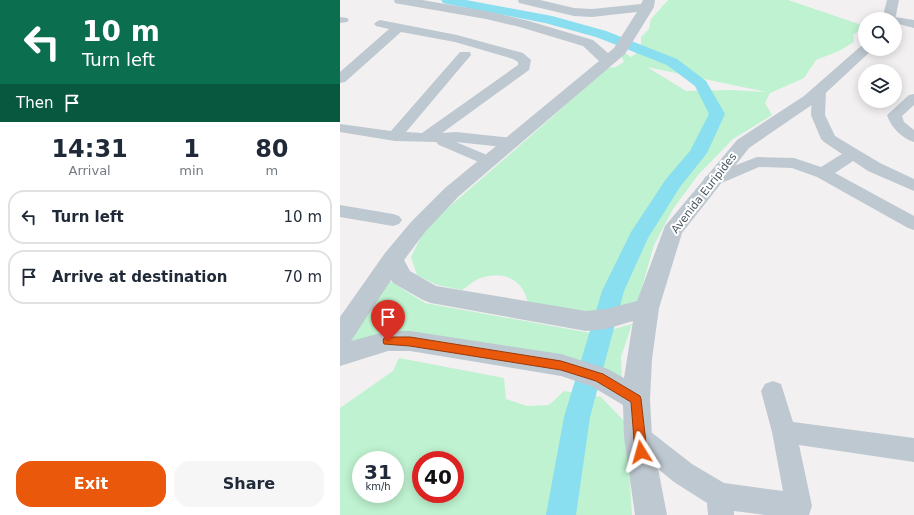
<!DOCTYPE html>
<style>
:root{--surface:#fff;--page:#f6f6f7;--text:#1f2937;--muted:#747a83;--line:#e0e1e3;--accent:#ea580c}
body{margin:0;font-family:"DejaVu Sans",sans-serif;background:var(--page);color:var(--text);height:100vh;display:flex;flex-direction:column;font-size:15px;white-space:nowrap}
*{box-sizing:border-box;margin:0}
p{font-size:13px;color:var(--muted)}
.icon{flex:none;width:22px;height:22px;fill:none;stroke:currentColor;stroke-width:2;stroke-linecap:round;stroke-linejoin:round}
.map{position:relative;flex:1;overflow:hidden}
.sheet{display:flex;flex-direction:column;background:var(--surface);width:340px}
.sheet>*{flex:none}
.top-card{background:#0b6e4f;color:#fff;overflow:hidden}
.tools{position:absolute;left:518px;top:12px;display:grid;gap:8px}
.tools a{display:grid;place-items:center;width:44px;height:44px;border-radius:50%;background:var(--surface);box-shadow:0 2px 10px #0003;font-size:20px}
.speed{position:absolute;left:12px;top:451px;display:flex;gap:8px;font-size:20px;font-weight:700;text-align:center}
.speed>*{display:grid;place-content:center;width:52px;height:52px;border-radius:50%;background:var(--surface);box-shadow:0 2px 10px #0003;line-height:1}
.speed small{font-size:10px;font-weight:400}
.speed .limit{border:6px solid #d22;background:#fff;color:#111}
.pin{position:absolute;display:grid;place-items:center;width:34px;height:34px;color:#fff;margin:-41px -17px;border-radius:50% 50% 50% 0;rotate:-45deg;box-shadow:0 0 4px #0007}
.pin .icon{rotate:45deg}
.me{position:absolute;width:44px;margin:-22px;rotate:352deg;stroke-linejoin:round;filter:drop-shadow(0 0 3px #0008)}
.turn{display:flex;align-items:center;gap:14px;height:84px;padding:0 16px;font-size:18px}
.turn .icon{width:52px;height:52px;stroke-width:2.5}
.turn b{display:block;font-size:28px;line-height:34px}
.then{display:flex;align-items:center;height:38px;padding:0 16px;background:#0003;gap:8px;font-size:15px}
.eta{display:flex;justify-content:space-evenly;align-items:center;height:68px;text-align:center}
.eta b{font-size:24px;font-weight:700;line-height:28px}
.primary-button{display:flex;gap:8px;margin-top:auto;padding:8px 16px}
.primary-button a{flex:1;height:46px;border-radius:16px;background:var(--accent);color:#fff;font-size:16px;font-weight:700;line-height:46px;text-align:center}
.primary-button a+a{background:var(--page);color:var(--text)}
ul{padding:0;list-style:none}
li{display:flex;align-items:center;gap:12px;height:54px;margin:0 8px 6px;padding:0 8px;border:2px solid var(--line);border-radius:16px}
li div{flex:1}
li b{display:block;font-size:15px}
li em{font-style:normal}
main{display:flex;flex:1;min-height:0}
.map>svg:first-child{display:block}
.green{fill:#bef2d0;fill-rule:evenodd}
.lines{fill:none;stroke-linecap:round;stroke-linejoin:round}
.canal{fill:#89def0;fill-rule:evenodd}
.minor{fill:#bec8d0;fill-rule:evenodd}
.tertiary{fill:#bec8d0;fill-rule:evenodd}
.route{fill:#ea580c;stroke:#983908}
.labels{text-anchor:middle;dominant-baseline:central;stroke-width:4;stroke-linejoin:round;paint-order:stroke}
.street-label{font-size:11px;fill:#47555f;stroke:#fff}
</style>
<main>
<section class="sheet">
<div class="top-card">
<div class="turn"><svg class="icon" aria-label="left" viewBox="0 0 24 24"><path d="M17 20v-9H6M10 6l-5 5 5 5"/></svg><div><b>10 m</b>Turn left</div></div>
<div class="then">Then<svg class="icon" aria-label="arrive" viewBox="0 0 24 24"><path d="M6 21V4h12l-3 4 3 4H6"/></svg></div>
</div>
<div class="eta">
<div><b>14:31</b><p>Arrival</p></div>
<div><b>1</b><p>min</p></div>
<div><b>80</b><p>m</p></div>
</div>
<ul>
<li><svg class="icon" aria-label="left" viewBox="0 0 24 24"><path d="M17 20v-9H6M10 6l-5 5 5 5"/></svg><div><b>Turn left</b></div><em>10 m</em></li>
<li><svg class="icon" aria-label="arrive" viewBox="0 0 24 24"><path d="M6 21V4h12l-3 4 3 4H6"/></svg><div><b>Arrive at destination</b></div><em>70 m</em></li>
</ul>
<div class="primary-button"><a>Exit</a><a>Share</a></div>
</section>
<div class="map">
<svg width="574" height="515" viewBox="0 0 574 515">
<rect width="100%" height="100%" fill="#f3f0f1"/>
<!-- green -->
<path class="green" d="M 328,0 L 448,0 L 525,26 L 513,35 L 514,42 L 499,51 L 476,60 L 464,78 L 430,93 L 425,103 L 432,115 L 393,139 L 358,175 L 333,209 L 314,245 L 298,301 L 259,314 L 188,303 C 183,279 163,270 141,278 C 134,280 128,286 122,290 L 97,285 L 77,275 L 71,257 L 86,227 L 201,127 L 267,68 L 276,67 L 284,62 L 281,56 L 285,53 L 291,57 L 301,50 L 301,37 L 309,29 L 311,19 ZM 307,67 L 426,92 L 392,90 L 346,91 Z
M 48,280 L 85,303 L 256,334 L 292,324 L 281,357 L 282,383 L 55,337 L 5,347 Z
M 59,358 L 164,378 L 166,399 L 187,406 L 209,405 L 224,391 L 261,397 L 286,423 L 292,515 L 0,515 L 0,408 L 53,371 ZM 21,460 L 55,460 L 55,494 L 21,494 ZM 81,460 L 115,460 L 115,494 L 81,494 Z"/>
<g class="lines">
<!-- canal -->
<path class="canal" d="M 101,0 L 126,0 L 212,16 L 266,31 L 337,59 L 366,81 L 385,114 L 367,153 L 340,187 L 308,238 L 284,291 L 250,417 L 236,515 L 206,515 L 224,417 L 262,291 L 291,232 L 326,179 L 350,151 L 369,114 L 355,86 L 327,65 L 256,37 L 205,23 L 107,4 L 103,3 Z"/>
<!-- minor -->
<path class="minor" d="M 0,17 L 7,18 L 9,20 L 7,22 L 0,23 Z
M 555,17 L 574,20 L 574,28 L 555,23 L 555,19 L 550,19 Z
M 40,20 L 117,35 L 183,53 L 191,60 L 189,70 L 102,133 L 116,132 L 172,138 L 177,140 L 180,143 L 177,146 L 172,148 L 116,142 L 154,158 L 156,161 L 154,164 L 148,166 L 99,145 L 96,142 L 55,141 L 0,132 L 0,124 L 51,131 L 120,52 L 130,52 L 131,55 L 66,132 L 82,133 L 178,65 L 178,62 L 173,59 L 115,42 L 61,32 L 5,82 L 0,83 L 0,72 L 49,29 L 36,26 L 34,24 L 36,22 Z
M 479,87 L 484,88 L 486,91 L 485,115 L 495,136 L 540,163 L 574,179 L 574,191 L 528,171 L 513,161 L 495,173 L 574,216 L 574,230 L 568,228 L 477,177 L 452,168 L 419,167 L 377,185 L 371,186 L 365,185 L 363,181 L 365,177 L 417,157 L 454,158 L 481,167 L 502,154 L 484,142 L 481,139 L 471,115 L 472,91 L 474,88 Z
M 574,94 L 574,105 L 562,116 L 564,122 L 574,130 L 574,142 C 561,138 551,127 547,115 L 569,95 Z
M 0,205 L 53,214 L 59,216 L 62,220 L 59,224 L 53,226 L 0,217 Z
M 433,381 L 441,384 L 453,422 L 574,438 L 574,462 L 459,445 L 472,506 L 469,515 L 425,515 L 394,511 L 394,515 L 368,515 L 367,503 L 334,482 L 289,445 L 286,437 L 289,429 L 298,426 L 307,429 L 352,464 L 384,483 L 443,491 L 432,432 L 421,391 L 425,384 Z"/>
<!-- tertiary -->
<path class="tertiary" d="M 54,0 L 82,0 L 146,11 L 189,21 L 253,40 L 268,53 L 274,48 L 297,12 L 252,17 L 234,16 L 179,3 L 178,0 L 200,0 L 234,8 L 252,9 L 301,4 L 303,0 L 315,0 L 314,7 L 285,54 L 119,196 L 85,232 L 64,260 L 70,271 L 96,286 L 246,311 L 266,309 L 297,301 L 325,226 L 397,140 L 464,96 L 521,46 L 525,45 L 525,49 L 533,49 L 476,102 L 409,148 L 342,233 L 319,308 L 312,359 L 310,399 L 312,437 L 327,515 L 295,515 L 284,437 L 283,405 L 251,386 L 221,376 L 70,351 L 48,351 L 0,366 L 0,317 L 45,253 L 71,222 L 105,188 L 259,61 L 243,46 L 180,27 L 146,19 L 60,4 L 55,3 ZM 51,280 L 53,283 L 83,300 L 91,303 L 246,331 L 266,329 L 293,321 L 284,378 L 268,369 L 221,354 L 70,331 L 48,331 L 11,341 Z
M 547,0 L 559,0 L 555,20 L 542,19 Z"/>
</g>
<!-- route -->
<path class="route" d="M 48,337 L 70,337 L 221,361 L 263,374 L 300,396 L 301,399 L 307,452 L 305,456 L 301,458 L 297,456 L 295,452 L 291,402 L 256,381 L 221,370 L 70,346 L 44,344 L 43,341 L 44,338 Z"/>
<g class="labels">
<!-- street labels -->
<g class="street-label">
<text transform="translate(364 193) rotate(-52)">Avenida Euripides</text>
</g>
</g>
</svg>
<div class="tools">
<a><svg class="icon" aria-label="search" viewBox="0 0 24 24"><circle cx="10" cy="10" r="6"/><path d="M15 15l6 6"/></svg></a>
<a><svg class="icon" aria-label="layers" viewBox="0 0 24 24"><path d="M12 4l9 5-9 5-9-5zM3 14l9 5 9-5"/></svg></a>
</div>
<div class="speed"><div>31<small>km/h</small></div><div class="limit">40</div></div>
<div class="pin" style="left:48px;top:341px;background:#d93025"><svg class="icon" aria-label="arrive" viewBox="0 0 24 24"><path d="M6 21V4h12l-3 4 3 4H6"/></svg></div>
<svg class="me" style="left:301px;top:452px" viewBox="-20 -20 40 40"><path d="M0-17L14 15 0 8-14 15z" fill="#ea580c" stroke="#fff" stroke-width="4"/></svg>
</div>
</main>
